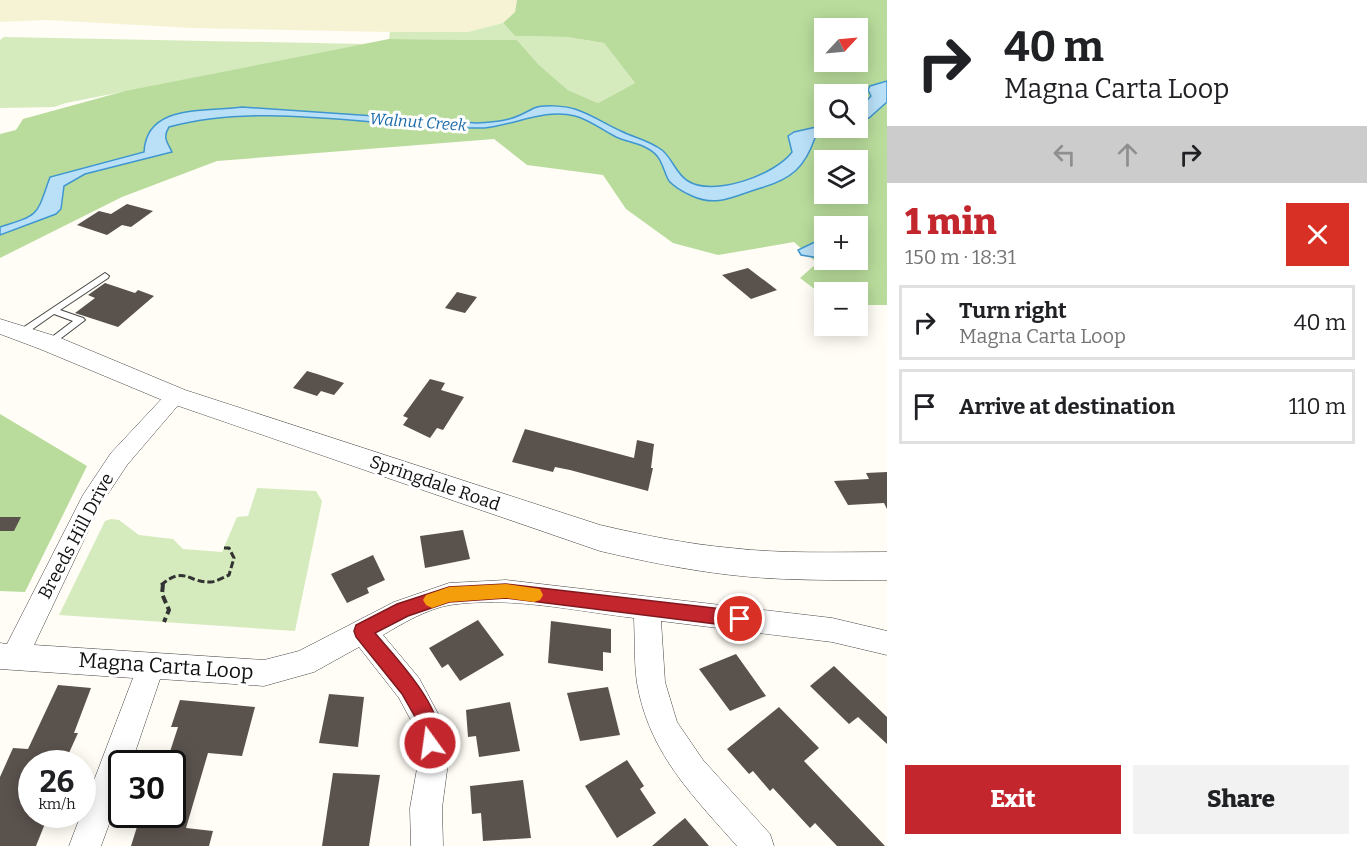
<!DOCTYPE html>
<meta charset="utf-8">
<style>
:root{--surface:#fff;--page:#f2f2f2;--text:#202124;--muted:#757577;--line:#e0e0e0;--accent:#c4262e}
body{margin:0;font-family:Bitter,serif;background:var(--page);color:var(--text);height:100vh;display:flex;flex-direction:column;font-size:22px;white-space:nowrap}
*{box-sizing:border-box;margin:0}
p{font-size:20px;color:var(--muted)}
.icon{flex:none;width:33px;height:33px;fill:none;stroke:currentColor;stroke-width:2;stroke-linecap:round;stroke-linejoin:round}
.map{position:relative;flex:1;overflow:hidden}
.side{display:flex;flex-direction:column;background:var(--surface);width:480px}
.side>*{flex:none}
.hud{background:#fff;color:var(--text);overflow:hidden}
.needle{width:39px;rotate:64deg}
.controls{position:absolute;left:814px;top:18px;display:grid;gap:12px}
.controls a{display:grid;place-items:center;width:54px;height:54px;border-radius:0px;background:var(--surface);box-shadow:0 3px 15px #0003;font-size:30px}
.speed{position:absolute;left:18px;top:750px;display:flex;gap:12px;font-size:30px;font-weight:700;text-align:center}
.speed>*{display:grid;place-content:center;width:78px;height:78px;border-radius:50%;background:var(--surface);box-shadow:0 3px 15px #0003;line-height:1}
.speed small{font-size:15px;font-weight:400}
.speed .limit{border:3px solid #111;border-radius:9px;background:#fff;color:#111}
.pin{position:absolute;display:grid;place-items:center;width:51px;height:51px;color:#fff;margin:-26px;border:3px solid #fff;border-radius:50%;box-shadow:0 2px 6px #0007}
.me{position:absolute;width:66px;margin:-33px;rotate:346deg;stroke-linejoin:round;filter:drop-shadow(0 0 4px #0008)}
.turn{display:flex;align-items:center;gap:21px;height:126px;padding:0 18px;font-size:27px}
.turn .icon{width:78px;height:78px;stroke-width:2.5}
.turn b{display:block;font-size:42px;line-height:51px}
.lanes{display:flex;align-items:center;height:57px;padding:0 18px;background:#0003;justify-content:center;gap:30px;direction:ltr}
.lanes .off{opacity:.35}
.round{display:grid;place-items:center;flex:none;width:63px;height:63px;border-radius:0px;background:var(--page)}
.overview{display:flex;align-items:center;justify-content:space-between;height:102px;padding:0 18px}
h1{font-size:36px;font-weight:800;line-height:45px;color:var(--accent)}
.action{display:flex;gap:12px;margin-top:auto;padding:12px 18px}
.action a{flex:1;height:69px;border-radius:0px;background:var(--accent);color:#fff;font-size:24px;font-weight:800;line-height:69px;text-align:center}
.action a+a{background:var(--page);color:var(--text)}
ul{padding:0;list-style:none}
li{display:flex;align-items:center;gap:18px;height:75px;margin:0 12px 9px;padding:0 6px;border:3px solid var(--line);border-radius:0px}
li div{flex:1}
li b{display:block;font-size:22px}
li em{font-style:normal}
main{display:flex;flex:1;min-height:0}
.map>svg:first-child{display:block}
.farmland{fill:#f6f3d4}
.green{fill:#d5ebbd}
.forest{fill:#b9dc9c;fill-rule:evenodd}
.water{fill:#b9e0f7;stroke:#3f96cf;stroke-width:1.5}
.building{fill:#5a524d}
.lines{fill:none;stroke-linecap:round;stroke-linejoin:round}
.service-casing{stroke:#444;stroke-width:2}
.minor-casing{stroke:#444;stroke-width:1}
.tertiary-casing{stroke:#444;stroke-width:1}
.path-far1{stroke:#333;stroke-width:3;stroke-dasharray:7 3;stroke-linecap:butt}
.path{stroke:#333;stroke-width:4;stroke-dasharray:8 4;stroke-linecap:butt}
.service{fill:#fff;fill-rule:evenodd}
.minor{fill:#fff;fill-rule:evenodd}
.tertiary{fill:#fff;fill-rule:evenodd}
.route{fill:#c4262e;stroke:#7f191e;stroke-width:1.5}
.slow{fill:#f59e0b}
.labels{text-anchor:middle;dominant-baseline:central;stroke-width:6;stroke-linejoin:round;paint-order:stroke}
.far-water-label{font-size:16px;font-style:italic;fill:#1768a6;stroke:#fff}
.street-label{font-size:18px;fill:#111;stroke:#fff}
.near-street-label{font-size:21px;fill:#111;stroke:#fff}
</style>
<main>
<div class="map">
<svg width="887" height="846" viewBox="0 0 887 846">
<rect width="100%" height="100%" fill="#fffdf5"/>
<!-- farmland -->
<path class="farmland" d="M 0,0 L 517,0 L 515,12 L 503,23 L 468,32 L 387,32 L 193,28 L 46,20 L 0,22 Z"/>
<!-- green -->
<path class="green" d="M 503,23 L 515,36 L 567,37 L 604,43 L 635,83 L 598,103 L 568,90 L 539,65 L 517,40 L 389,39 L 390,32 L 468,32 Z
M 4,37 L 364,44 L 66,103 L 54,107 L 0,108 L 0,40 Z
M 257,488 L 316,491 L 322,501 L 295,631 L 59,615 L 105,521 L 111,519 L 119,520 L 139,535 L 173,539 L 183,549 L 222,552 L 237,517 L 248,516 Z"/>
<!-- forest -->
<path class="forest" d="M 517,0 L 887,0 L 887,305 L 858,305 L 858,292 L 825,292 L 825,297 L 800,278 L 817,263 L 794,242 L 718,255 L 673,243 L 626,209 L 603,175 L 527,165 L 494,139 L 217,161 L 122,197 L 0,258 L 0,134 L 16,130 L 23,119 L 125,91 L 389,39 L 517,40 L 539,65 L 568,90 L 598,103 L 635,83 L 604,43 L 567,37 L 515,36 L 503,23 L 515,12 ZM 825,28 L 858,28 L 858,62 L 825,62 ZM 825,94 L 858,94 L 858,128 L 825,128 ZM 825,160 L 858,160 L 858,194 L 825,194 ZM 825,226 L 858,226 L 858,260 L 825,260 Z
M 0,414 L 87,466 L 25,592 L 0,591 Z"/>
<!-- water -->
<path class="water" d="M 887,81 L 887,102 L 869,118 L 858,122 L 858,110 L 871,96 L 868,90 L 870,86 Z
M 242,107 L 477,123 C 488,122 499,122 509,119 C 518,117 526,112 534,108 C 544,104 565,106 575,109 C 591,114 605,124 621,131 C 635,138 649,140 662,150 C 673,159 676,174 688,181 C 713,197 775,175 792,152 L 788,136 L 794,132 L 825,125 L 825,128 L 841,128 L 815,138 C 805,167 792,179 761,188 C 736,195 718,208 692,196 C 683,192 675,188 669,181 C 664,173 663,163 657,156 C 647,144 629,143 616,137 C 602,130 590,120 575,116 C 545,108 515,125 485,128 C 383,130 269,100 169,127 C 162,138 168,143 172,152 L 85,174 L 64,186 L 61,209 L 56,214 L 0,235 L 0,227 C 41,214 36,216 50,177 L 144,152 C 146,103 206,112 242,107 Z
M 825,237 L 825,259 L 801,255 L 798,250 Z"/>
<!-- building -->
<path class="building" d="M 127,204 L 153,211 L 131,227 L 122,225 L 107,235 L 77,225 L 99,211 L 111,214 Z
M 748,268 L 777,290 L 751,299 L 722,275 Z
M 105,283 L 135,293 L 138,290 L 154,296 L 118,327 L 75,313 L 95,298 L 88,295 Z
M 457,292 L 477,297 L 465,313 L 445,308 Z
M 307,371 L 317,374 L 344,383 L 334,395 L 321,391 L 317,396 L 293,388 Z
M 430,379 L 445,383 L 441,390 L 464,397 L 443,430 L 437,428 L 430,438 L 403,425 L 408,418 L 403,416 Z
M 525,429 L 634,458 L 637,440 L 654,444 L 651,468 L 653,468 L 648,491 L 570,470 L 555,467 L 553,472 L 512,462 Z
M 887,472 L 887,509 L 884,503 L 848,505 L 834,481 L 869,479 L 866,473 Z
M 0,517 L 21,517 L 14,531 L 0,531 Z
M 463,530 L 470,559 L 425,568 L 420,536 Z
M 373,555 L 385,580 L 367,588 L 369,593 L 347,603 L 331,574 Z
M 478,620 L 504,655 L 460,681 L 448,664 L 442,668 L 429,648 Z
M 551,621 L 611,629 L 611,653 L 603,652 L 603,671 L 548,663 Z
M 736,654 L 766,696 L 730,711 L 699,669 Z
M 834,666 L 887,717 L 887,744 L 858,717 L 849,724 L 810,686 Z
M 58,685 L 91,688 L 74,733 L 78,733 L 64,764 L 32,764 L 32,815 L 48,816 L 36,846 L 0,846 L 0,777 L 13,748 L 28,749 Z
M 608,687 L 620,735 L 580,741 L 567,693 Z
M 329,694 L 364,697 L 358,747 L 319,743 Z
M 180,700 L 255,707 L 242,756 L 208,753 L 186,828 L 213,831 L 209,846 L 131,846 L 141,814 L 172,814 L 172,764 L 166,764 L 178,727 L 171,727 Z
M 510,702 L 520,751 L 479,757 L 476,736 L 468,737 L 466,710 Z
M 779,707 L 819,748 L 804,761 L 885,846 L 837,846 L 815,823 L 810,828 L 773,788 L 770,791 L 753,771 L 749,774 L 727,749 Z
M 627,760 L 644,786 L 640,789 L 656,813 L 617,838 L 585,786 Z
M 333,773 L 380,775 L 369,846 L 322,846 Z
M 523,780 L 531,838 L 483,841 L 481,813 L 472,814 L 470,786 Z
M 685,818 L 709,846 L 652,846 L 674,827 Z"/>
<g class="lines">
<!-- service casing -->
<g class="service-casing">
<path id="service" d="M 105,273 L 109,276 L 108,278 L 60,310 L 83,318 L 85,320 L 52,345 L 46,345 L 44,343 L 73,321 L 54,314 L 24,335 L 18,335 L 16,333 L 18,331 Z"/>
</g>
<!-- minor casing -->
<g class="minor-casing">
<path id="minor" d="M 176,389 L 183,391 L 186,396 L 127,465 L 100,506 L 34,645 L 264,660 L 299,651 L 394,602 L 449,583 L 506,580 L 832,618 L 887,631 L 887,655 L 832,642 L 661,621 L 665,682 L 677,722 L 703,760 L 770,834 L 774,846 L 737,846 C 692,795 649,753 637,683 C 634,662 635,639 634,618 C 575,611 510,596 450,605 C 427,609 403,623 383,635 L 419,678 L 443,723 L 448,763 L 442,808 L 443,846 L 411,846 L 410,808 L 418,763 L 414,726 L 399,698 L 359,647 L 314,672 L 264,686 L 160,679 L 131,764 L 122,764 L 122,789 L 101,846 L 69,846 L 133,678 L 0,669 L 0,643 L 7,644 L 83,495 L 111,453 L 169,391 Z"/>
</g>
<!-- tertiary casing -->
<g class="tertiary-casing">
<path id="tertiary" d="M 0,319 L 58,337 L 185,390 L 600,525 C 643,535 687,544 731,548 C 783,554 835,552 887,552 L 887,580 C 835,580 783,581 731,575 C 687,570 643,561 600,551 L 167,402 L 40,349 L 0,334 Z"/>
</g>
<!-- path-far1 -->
<path class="path-far1" d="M 161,585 C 185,565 188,583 211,582 C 216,582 224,577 229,575 L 234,558 L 229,548 L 224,548"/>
<!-- path -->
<path class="path" d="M 163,584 L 162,594 L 169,610 L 164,622"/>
<!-- service -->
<use href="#service" class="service"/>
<!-- minor -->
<use href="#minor" class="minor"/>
<!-- tertiary -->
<use href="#tertiary" class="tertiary"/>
</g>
<!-- route -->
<path class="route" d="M 506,584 L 740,611 L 746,614 L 748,619 L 746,625 L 740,627 L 506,598 L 449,602 L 408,616 L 375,633 C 396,658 452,715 437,749 L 430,752 L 424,749 L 419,724 L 402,694 L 356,637 L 354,631 L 356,625 L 397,604 L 449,587 Z"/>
<!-- slow -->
<path class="slow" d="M 506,584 L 540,589 L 543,595 L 540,600 L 534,602 L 506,598 L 449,602 L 432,608 L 426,605 L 423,600 L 426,595 L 449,587 Z"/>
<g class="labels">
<!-- far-water labels -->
<g class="far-water-label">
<text transform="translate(418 122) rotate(4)">Walnut Creek</text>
</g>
<!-- street labels -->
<g class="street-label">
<text transform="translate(435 483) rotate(19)">Springdale Road</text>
<text transform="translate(76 536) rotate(-62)">Breeds Hill Drive</text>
</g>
<!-- near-street labels -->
<g class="near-street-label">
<text transform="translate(166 666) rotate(4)">Magna Carta Loop</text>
</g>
</g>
</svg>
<div class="controls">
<a><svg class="needle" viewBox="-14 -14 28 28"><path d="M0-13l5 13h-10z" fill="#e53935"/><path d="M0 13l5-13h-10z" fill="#757577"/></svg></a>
<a><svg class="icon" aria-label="search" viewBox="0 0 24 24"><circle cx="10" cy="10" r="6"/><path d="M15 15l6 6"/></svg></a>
<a><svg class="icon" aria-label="layers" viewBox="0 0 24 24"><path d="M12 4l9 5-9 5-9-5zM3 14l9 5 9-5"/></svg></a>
<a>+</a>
<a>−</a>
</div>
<div class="speed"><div>26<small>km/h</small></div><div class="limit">30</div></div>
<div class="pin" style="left:740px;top:619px;background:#d93025"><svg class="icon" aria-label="arrive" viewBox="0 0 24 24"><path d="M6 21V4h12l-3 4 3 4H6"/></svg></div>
<svg class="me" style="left:430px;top:743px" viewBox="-20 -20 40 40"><circle r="17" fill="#c4262e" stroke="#fff" stroke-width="3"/><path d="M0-11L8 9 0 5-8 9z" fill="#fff"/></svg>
</div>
<section class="side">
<div class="hud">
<div class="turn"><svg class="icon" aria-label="right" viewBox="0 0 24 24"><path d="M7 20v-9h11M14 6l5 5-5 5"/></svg><div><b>40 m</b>Magna Carta Loop</div></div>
<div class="lanes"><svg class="icon off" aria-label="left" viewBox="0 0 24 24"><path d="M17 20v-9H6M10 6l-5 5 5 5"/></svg><svg class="icon off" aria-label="ahead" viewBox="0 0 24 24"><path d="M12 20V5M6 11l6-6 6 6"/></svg><svg class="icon" aria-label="right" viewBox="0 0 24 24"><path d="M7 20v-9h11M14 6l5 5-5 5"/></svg></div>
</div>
<div class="overview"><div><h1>1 min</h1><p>150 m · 18:31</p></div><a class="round" style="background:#d93025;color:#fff"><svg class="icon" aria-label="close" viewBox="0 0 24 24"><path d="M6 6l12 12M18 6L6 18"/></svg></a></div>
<ul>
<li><svg class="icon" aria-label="right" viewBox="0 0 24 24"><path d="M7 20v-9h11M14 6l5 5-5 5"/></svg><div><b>Turn right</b><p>Magna Carta Loop</p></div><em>40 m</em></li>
<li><svg class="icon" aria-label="arrive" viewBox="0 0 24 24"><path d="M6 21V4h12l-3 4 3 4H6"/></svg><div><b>Arrive at destination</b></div><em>110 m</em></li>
</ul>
<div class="action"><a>Exit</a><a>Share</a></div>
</section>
</main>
